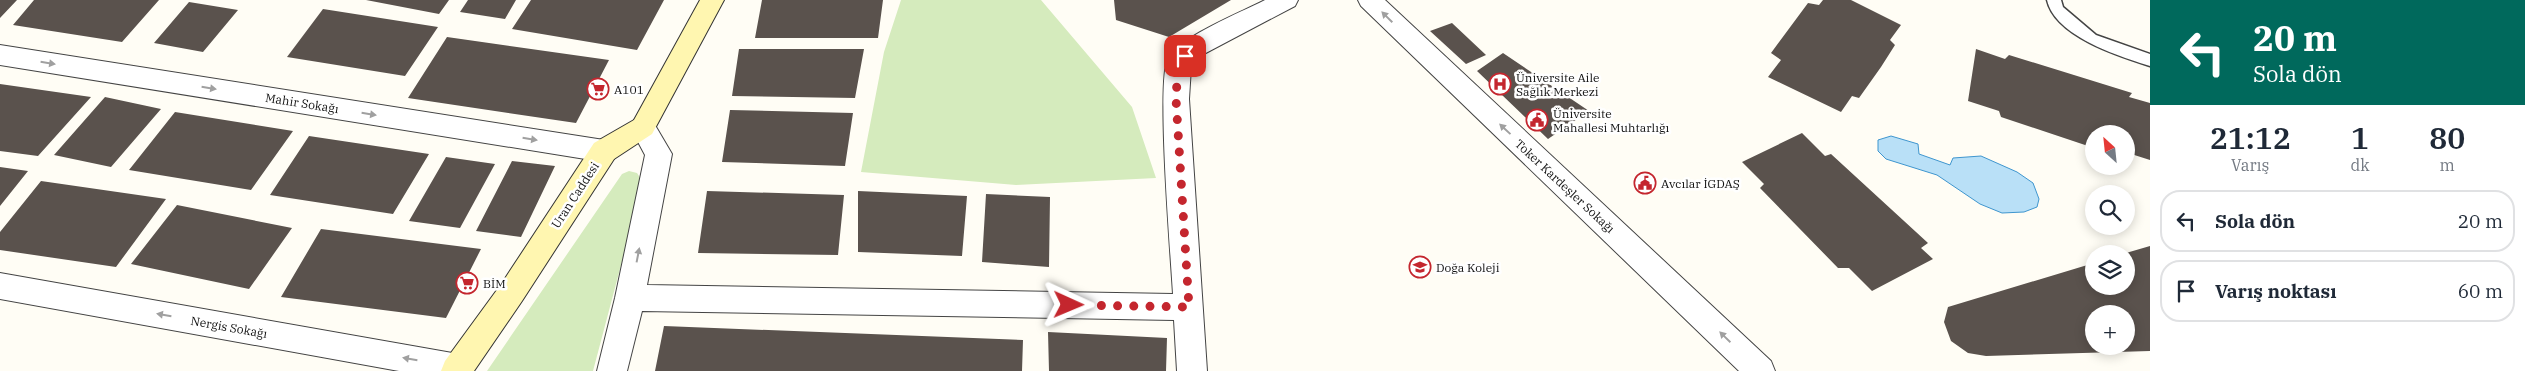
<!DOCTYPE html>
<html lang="tr">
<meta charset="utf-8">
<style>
:root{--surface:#fff;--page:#f6f6f7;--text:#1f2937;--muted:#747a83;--line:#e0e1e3}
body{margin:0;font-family:"IBM Plex Serif",serif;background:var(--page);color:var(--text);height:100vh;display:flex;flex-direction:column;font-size:19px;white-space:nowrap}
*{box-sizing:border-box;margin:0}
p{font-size:16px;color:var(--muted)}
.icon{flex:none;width:28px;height:28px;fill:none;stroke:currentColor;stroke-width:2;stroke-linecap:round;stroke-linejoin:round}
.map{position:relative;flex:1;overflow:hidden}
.panel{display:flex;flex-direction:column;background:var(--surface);width:375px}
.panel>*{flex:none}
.hud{background:#00695c;color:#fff;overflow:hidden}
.needle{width:32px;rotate:333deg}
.fabs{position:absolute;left:2085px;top:125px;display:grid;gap:10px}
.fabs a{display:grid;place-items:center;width:50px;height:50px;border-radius:50%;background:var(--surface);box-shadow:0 2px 12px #0003;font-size:25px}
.pin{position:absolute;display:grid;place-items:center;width:42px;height:42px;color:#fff;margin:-21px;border-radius:10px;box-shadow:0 2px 8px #0006}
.me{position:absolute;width:55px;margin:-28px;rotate:91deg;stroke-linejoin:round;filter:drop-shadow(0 0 4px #0008)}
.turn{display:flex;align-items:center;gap:18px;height:105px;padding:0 20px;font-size:22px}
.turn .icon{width:65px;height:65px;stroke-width:2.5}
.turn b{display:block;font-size:35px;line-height:42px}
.eta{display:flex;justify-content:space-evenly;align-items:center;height:85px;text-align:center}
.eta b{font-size:30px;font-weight:600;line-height:35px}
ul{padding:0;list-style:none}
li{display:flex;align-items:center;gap:15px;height:62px;margin:0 10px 8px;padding:0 10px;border:2px solid var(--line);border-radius:20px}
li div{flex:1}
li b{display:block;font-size:19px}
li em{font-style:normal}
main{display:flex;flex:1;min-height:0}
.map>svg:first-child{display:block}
.green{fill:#d5ebbd}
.water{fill:#b9e0f7;stroke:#3f96cf}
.building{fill:#5a524d;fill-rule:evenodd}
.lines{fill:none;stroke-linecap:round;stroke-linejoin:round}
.lane-casing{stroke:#444;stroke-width:3}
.street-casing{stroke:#444;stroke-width:2}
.secondary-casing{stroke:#333;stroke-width:2}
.lane{fill:#fff;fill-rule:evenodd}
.street{fill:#fff;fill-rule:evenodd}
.secondary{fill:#fff6b0;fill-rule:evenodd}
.oneway{fill:#a0a0a0}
.route{stroke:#c4262e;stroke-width:9;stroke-dasharray:0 16.2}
.labels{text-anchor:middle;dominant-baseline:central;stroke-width:5;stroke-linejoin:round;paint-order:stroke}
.poi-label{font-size:12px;fill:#111;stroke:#fff;text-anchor:start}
.street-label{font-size:12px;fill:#111;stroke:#fff}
</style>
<main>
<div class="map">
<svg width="2150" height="371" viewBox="0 0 2150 371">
<rect width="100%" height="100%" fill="#fffdf5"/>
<!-- green -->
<path class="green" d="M 901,0 L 1041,0 L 1132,107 L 1156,178 L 1016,185 L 861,172 L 884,52 Z
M 629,171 L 637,173 L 643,182 L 593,371 L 487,371 L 622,174 Z"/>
<!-- water -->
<path class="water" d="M 1891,136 L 1918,144 L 1919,154 L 1950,165 L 1953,158 L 1981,156 L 2017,172 L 2033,183 L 2039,199 L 2037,207 L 2024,212 L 2002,213 L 1980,204 L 1937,175 L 1886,159 L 1878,151 L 1878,140 Z"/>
<!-- building -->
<path class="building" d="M 0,0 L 17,0 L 0,18 Z
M 34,0 L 159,0 L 122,42 L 13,25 Z
M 366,0 L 449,0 L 439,14 Z
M 468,0 L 516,0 L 505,19 L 460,12 Z
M 531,0 L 664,0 L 637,50 L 512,29 Z
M 762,0 L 883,0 L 878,38 L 755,38 Z
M 1114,0 L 1231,0 L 1169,37 L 1116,20 Z
M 1823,0 L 1851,0 L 1901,25 L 1890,40 L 1895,45 L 1881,67 L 1859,98 L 1852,96 L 1841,112 L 1768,77 L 1781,60 L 1771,53 L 1808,3 L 1819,5 Z
M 189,2 L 238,10 L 203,52 L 154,43 Z
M 323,9 L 438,27 L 405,76 L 287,57 Z
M 1452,23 L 1486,55 L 1466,64 L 1430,31 Z
M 447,37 L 609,60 L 576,123 L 408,98 Z
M 739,49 L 864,49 L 855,98 L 732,96 Z
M 1976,49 L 2005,59 L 2009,55 L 2132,93 L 2129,97 L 2150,103 L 2150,160 L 2128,153 L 2126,160 L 2126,134 L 2094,134 L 2094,148 L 2001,117 L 1999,111 L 1968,101 Z
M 1503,53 L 1589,111 L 1548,139 L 1477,71 Z
M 0,84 L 91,97 L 38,156 L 0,151 Z
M 105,97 L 161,109 L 111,167 L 54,155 Z
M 730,110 L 853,113 L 845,166 L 722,162 Z
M 175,112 L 293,131 L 251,190 L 129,170 Z
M 1802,133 L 1825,156 L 1831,154 L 1928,243 L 1921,248 L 1933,259 L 1872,291 L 1849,268 L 1838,268 L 1760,188 L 1764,184 L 1742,162 Z
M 309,136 L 429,154 L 393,214 L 270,195 Z
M 446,157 L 495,164 L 460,228 L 409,221 Z
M 512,161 L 555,166 L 521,237 L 476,231 Z
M 0,167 L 28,171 L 0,206 Z
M 41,181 L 166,199 L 116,267 L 0,250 L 0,232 Z
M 707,191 L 844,195 L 838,255 L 698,253 Z
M 858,191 L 967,196 L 962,256 L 858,252 Z
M 986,194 L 1050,197 L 1049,267 L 982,262 Z
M 177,205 L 292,228 L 249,289 L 131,264 Z
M 321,229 L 481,249 L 446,318 L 281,297 Z
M 2150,246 L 2150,351 L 1986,356 L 1968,353 L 1951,341 L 1944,322 L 1948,307 L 2094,263 L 2094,286 L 2126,286 L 2126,253 ZM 2094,314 L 2126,314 L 2126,346 L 2094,346 Z
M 664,326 L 1023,340 L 1022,371 L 655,371 Z
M 1048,332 L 1167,338 L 1166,371 L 1049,371 Z"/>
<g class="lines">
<!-- lane casing -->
<g class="lane-casing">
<path id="lane" d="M 2047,0 L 2061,0 L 2063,7 L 2096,35 L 2150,54 L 2150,66 C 2118,56 2055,36 2047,0 Z"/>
</g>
<!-- street casing -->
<g class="street-casing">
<path id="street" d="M 1265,0 L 1298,0 L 1295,6 L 1202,55 L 1191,67 L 1189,99 L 1207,371 L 1177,371 L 1174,320 L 642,311 L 627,371 L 597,371 L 615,298 L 645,155 L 630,127 L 634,120 L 643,116 L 652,120 L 672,154 L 647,285 L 1173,294 C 1171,259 1156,78 1168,59 C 1184,34 1238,14 1265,0 Z
M 1358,0 L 1385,0 L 1771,361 L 1775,371 L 1739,371 L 1361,6 Z
M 0,45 L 604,140 L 614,143 L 617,151 L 614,159 L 604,162 L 0,65 Z
M 0,273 L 458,354 L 469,358 L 473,368 L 472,371 L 399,371 L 0,299 Z"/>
</g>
<!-- secondary casing -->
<g class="secondary-casing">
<path id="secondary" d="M 700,0 L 724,0 L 652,134 L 614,159 L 522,301 L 474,371 L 441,371 L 445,361 L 502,283 L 594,143 L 634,120 Z"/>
</g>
<!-- lane -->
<use href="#lane" class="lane"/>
<!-- street -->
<use href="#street" class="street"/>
<!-- secondary -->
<use href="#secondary" class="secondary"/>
</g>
<!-- one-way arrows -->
<defs><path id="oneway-solid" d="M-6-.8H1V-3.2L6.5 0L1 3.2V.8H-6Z" transform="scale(1.25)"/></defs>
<g class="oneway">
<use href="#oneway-solid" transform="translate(1387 17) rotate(-135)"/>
<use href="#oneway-solid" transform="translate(48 63) rotate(9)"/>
<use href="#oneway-solid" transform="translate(209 88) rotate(9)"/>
<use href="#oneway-solid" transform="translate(369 114) rotate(9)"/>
<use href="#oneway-solid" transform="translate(1505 129) rotate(-137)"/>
<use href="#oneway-solid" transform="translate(530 139) rotate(9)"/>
<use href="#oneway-solid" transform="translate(638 255) rotate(-79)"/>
<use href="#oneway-solid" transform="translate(164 315) rotate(-170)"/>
<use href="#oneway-solid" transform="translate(1725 337) rotate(-136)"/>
<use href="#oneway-solid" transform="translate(410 359) rotate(-170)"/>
</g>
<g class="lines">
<!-- route -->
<path class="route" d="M 1069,305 L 1189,307 L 1176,99 L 1178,64 L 1185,56"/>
</g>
<!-- icons -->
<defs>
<g id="hospital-ring" transform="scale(1.125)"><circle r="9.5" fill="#fff" stroke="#c4262e" stroke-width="1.5"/><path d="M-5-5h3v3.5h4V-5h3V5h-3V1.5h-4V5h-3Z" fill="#c4262e"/></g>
<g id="supermarket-ring" transform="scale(1.125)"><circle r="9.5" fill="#fff" stroke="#c4262e" stroke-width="1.5"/><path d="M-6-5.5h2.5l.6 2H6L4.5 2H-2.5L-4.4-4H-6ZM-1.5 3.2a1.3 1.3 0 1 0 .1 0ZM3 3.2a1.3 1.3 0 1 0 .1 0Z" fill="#c4262e"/></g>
<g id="civic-ring" transform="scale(1.125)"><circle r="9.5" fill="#fff" stroke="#c4262e" stroke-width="1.5"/><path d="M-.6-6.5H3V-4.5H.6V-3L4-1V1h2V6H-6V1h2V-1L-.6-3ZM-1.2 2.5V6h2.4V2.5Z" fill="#c4262e"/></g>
<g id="school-ring" transform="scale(1.125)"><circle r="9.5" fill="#fff" stroke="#c4262e" stroke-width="1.5"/><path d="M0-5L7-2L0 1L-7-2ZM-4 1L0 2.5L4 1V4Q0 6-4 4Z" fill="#c4262e"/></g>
</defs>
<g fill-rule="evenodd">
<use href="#hospital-ring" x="1500" y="84"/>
<use href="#supermarket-ring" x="598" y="89"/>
<use href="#civic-ring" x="1537" y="120"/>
<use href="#civic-ring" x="1645" y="183"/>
<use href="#school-ring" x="1420" y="267"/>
<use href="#supermarket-ring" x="467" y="283"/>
</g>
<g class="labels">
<!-- poi labels -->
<g class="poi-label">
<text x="1516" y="77">Üniversite Aile<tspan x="1516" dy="14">Sağlık Merkezi</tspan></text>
<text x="614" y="89">A101</text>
<text x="1553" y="113">Üniversite<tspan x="1553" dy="14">Mahallesi Muhtarlığı</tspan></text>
<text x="1661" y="183">Avcılar İGDAŞ</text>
<text x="1436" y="267">Doğa Koleji</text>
<text x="483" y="283">BİM</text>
</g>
<!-- street labels -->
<g class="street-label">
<text transform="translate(302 103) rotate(9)">Mahir Sokağı</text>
<text transform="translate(1565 186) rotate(43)">Toker Kardeşler Sokağı</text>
<text transform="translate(575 195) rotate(-57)">Uran Caddesi</text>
<text transform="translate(229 327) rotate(10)">Nergis Sokağı</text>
</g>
</g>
</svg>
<div class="fabs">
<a><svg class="needle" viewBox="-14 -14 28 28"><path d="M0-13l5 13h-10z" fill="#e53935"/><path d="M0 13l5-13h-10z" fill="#747a83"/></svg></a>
<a><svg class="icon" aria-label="search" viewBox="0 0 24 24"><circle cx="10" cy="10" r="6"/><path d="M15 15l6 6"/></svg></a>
<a><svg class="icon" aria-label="layers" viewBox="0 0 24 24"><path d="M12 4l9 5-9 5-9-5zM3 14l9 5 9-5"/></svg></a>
<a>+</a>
</div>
<div class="pin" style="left:1185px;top:56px;background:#d93025"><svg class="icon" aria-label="arrive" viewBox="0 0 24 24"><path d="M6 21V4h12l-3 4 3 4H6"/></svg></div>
<svg class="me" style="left:1069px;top:305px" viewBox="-20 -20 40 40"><path d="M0-17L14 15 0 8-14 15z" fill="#c4262e" stroke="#fff" stroke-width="4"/></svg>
</div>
<section class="panel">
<div class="hud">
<div class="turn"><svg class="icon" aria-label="left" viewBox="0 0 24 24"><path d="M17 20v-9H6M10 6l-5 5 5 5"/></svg><div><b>20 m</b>Sola dön</div></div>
</div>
<div class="eta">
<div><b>21:12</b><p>Varış</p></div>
<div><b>1</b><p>dk</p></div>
<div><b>80</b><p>m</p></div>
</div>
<ul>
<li><svg class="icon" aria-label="left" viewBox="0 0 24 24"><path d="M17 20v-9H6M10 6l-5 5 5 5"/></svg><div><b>Sola dön</b></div><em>20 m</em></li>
<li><svg class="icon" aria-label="arrive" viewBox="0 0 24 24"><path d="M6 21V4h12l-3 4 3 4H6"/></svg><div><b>Varış noktası</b></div><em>60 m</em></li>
</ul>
</section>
</main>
